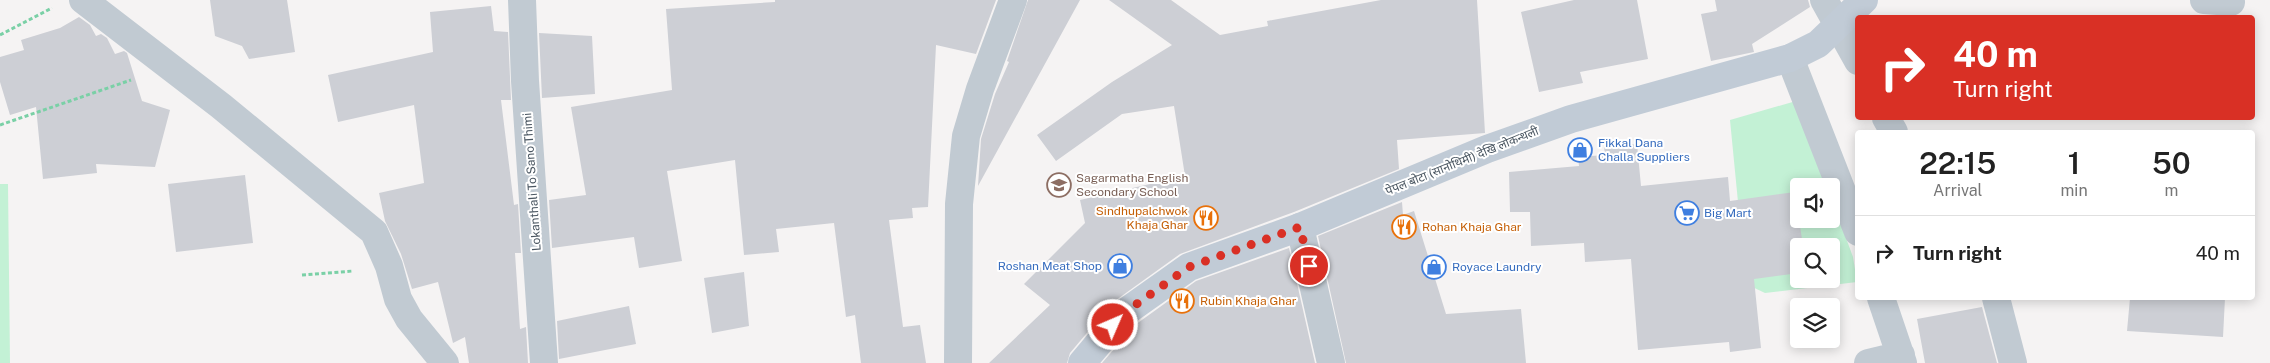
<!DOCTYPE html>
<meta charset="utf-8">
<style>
:root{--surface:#fff;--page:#f6f6f6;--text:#222;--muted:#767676;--line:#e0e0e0}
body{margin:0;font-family:"Public Sans","Noto Sans Devanagari",sans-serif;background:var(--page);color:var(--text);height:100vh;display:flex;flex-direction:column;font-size:19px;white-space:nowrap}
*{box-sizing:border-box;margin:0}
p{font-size:16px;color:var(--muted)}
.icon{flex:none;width:28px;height:28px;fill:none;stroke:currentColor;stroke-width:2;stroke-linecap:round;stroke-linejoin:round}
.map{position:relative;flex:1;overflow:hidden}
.drawer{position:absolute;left:1855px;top:130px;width:400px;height:170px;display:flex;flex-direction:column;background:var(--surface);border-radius:5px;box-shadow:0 2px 12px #0003}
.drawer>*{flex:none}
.guide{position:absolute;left:1855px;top:15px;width:400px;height:105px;border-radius:5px;box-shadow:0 2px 12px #0003;background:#d93025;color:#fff;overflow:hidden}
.controls{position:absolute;left:1790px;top:178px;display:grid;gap:10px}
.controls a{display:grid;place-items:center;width:50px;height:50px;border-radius:5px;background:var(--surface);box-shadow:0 2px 12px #0003;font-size:25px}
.pin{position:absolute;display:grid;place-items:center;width:42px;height:42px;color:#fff;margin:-21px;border:2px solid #fff;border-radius:50%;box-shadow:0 1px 5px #0007}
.me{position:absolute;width:55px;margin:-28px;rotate:45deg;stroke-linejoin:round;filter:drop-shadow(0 0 4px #0008)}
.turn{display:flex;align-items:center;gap:18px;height:105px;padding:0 15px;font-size:22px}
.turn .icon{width:65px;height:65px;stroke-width:2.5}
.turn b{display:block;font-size:35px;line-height:42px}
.eta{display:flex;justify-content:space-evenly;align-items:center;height:85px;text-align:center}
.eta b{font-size:30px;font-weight:600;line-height:35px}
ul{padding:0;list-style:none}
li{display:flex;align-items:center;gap:15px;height:75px;padding:0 15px;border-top:1px solid var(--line)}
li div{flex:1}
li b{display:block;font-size:19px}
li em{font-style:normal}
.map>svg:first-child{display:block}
.green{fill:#c3f1d5;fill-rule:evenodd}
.building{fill:#cdcfd5}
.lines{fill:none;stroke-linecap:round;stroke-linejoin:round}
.path{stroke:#7ad0a6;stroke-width:3;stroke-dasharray:4 2.5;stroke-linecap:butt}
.street{stroke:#c1cad2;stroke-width:28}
.secondary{stroke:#c1cbd6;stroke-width:28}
.route{stroke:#d93025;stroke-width:9;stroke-dasharray:0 16.2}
.labels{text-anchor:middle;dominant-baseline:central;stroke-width:4;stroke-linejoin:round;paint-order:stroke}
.shop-label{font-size:12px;fill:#366cbe;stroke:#fff;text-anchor:start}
.street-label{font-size:12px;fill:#4a5661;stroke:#fff}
.education-label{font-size:12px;fill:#785e54;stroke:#fff;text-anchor:start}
.food-label{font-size:12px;fill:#c56008;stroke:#fff;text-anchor:start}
</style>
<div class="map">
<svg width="2270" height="363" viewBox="0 0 2270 363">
<rect width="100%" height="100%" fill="#f5f3f3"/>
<!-- green -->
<path class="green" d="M 1796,101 L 1827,186 L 1799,186 L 1799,219 L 1831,219 L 1831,197 L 1853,257 L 1857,282 L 1765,293 L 1746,284 L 1730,120 ZM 1799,246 L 1831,246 L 1831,279 L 1799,279 Z
M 0,184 L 8,184 L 10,363 L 0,363 Z"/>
<!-- building -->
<path class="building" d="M 210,0 L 287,0 L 295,52 L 249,59 L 242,46 L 215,36 Z
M 775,0 L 996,0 L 976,54 L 936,45 L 928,207 L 912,208 L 913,218 L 889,220 L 903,327 L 920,325 L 926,363 L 861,363 L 855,315 L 846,317 L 834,223 L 776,229 L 779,252 L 744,255 L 735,160 L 667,171 L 682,261 L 639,268 L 634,237 L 552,248 L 549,200 L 586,195 L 571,107 L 672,90 L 666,9 L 775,2 Z
M 1028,0 L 1080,0 L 978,186 L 981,139 L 995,94 L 1009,62 L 1007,61 Z
M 1109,0 L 1171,0 L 1220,35 L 1268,26 L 1267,21 L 1381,0 L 1477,0 L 1485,133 L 1397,140 L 1399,169 L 1294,212 L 1180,254 L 1112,303 L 1070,353 L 1067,363 L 989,363 L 1050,305 L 1024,284 L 1085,223 L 1080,200 L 1185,176 L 1174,106 L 1122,114 L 1056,161 L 1037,135 L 1112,82 L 1172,45 Z
M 1574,0 L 1637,0 L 1648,59 L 1580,72 L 1583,83 L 1539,92 L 1521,12 Z
M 1715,0 L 1808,0 L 1810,7 L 1752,44 L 1754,52 L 1711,61 L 1701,14 L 1717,11 Z
M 491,6 L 494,31 L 508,32 L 511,100 L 501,100 L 514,205 L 518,204 L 521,253 L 515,253 L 520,329 L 526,327 L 528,363 L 469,363 L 465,337 L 453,343 L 438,282 L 412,289 L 401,254 L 385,221 L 379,193 L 424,183 L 414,105 L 338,122 L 328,75 L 433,52 L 430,12 Z
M 79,17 L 90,25 L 96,36 L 101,34 L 107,38 L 115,54 L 124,51 L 127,53 L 142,101 L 170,110 L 155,167 L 96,164 L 97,173 L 43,179 L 36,107 L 10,115 L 0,82 L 0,57 L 24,50 L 21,40 L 60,28 Z
M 539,33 L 592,36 L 595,94 L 542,98 Z
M 1637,144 L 1641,186 L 1728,177 L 1730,201 L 1795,192 L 1803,246 L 1799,246 L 1799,273 L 1754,279 L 1761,348 L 1730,352 L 1729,342 L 1638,350 L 1631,259 L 1585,262 L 1584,243 L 1531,246 L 1530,212 L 1510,212 L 1509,172 L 1579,166 L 1578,157 L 1605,155 L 1604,147 Z
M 245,175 L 253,243 L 176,252 L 168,184 Z
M 1402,202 L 1403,215 L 1414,211 L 1446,314 L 1521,309 L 1526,363 L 1346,363 L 1318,236 Z
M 1289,248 L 1315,363 L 1102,363 L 1135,325 L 1196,281 Z
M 744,272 L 749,326 L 712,333 L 704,278 Z
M 2130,298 L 2225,298 L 2223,337 L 2127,331 Z
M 629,306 L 636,344 L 559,359 L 557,321 Z
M 1982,307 L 1997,363 L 1925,363 L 1917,319 Z"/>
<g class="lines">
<!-- path -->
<path class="path" d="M 0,35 L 52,8
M 0,125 L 131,80
M 302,275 L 353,271"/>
<!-- street -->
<path class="street" d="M 83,0 L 221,106 L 374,232 L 389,266 L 398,299 L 409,319 L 445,363
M 522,0 L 525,81 L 544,363
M 1824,0 L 1858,61
M 2204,0 L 2231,2
M 1790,58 L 1858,232
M 1886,118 L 1894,132
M 1300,227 L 1331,363
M 1881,298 L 1903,363
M 1996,298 L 2013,363
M 958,363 L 959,204 L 966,136 L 980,89 L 1013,0
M 1868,363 L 1901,355"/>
<!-- secondary -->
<path class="secondary" d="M 1082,363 L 1124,313 L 1189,267 L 1300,227 L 1487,149 L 1571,119 L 1790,58 L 1818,44 L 1864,0"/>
</g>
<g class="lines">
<!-- route -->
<path class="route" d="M 1113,325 L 1124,313 L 1189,267 L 1300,227 L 1309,266"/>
</g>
<!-- icons -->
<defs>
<g id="shop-ring" transform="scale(1.25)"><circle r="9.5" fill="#fff" stroke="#3f7fe0" stroke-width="1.5"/><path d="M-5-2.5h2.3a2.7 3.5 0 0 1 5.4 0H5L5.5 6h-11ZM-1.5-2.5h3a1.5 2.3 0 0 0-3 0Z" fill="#3f7fe0"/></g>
<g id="school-ring" transform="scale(1.25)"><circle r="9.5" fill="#fff" stroke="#8d6e63" stroke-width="1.5"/><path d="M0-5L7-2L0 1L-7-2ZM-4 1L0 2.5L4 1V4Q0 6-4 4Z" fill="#8d6e63"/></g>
<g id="supermarket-ring" transform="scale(1.25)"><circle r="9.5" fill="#fff" stroke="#3f7fe0" stroke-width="1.5"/><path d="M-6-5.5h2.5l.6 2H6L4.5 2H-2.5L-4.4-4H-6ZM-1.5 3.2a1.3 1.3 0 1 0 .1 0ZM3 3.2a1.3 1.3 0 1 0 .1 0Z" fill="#3f7fe0"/></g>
<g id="restaurant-ring" transform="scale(1.25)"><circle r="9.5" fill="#fff" stroke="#e8710a" stroke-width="1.5"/><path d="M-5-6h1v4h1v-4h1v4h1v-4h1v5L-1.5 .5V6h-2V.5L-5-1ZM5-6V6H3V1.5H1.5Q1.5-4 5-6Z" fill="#e8710a"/></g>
</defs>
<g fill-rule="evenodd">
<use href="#shop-ring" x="1580" y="150"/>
<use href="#school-ring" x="1059" y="185"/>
<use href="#supermarket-ring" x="1687" y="213"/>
<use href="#restaurant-ring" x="1206" y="218"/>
<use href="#restaurant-ring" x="1404" y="227"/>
<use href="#shop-ring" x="1120" y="266"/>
<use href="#shop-ring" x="1434" y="267"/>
<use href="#restaurant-ring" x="1182" y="301"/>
</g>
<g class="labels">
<!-- shop labels -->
<g class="shop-label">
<text x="1598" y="143">Fikkal Dana<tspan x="1598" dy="14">Challa Suppliers</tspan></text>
<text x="1704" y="213">Big Mart</text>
<text x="1102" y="266" text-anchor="end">Roshan Meat Shop</text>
<text x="1452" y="267">Royace Laundry</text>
</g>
<!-- street labels -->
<g class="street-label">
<text transform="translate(1462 161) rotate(-22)">पेपल बोटा (सानोथिमी) देखि लोकन्थली</text>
<text transform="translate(532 182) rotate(-94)">Lokanthali To Sano Thimi</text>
</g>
<!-- education labels -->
<g class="education-label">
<text x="1076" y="178">Sagarmatha English<tspan x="1076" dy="14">Secondary School</tspan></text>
</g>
<!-- food labels -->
<g class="food-label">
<text x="1188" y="211" text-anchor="end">Sindhupalchwok<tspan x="1188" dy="14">Khaja Ghar</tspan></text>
<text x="1422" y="227">Rohan Khaja Ghar</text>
<text x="1200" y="301">Rubin Khaja Ghar</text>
</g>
</g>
</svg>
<div class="controls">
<a><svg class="icon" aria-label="sound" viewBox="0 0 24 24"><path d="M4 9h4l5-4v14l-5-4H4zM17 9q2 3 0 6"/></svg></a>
<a><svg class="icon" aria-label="search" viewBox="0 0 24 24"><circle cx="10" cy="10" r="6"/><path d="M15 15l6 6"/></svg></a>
<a><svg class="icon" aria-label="layers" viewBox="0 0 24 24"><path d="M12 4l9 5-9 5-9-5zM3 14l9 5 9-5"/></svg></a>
</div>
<div class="pin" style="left:1309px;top:266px;background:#d93025"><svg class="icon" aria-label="arrive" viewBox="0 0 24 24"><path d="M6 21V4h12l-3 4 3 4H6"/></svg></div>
<svg class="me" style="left:1113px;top:325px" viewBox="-20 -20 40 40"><circle r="17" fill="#d93025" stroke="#fff" stroke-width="3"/><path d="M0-11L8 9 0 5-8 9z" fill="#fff"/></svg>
<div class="guide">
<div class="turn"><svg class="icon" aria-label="right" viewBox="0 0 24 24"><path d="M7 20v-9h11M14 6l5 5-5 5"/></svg><div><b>40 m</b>Turn right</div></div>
</div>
<section class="drawer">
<div class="eta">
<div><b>22:15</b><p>Arrival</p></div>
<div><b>1</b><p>min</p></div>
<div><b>50</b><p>m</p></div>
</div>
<ul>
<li><svg class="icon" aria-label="right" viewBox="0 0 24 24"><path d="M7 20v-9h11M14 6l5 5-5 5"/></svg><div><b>Turn right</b></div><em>40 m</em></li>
</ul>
</section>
</div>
